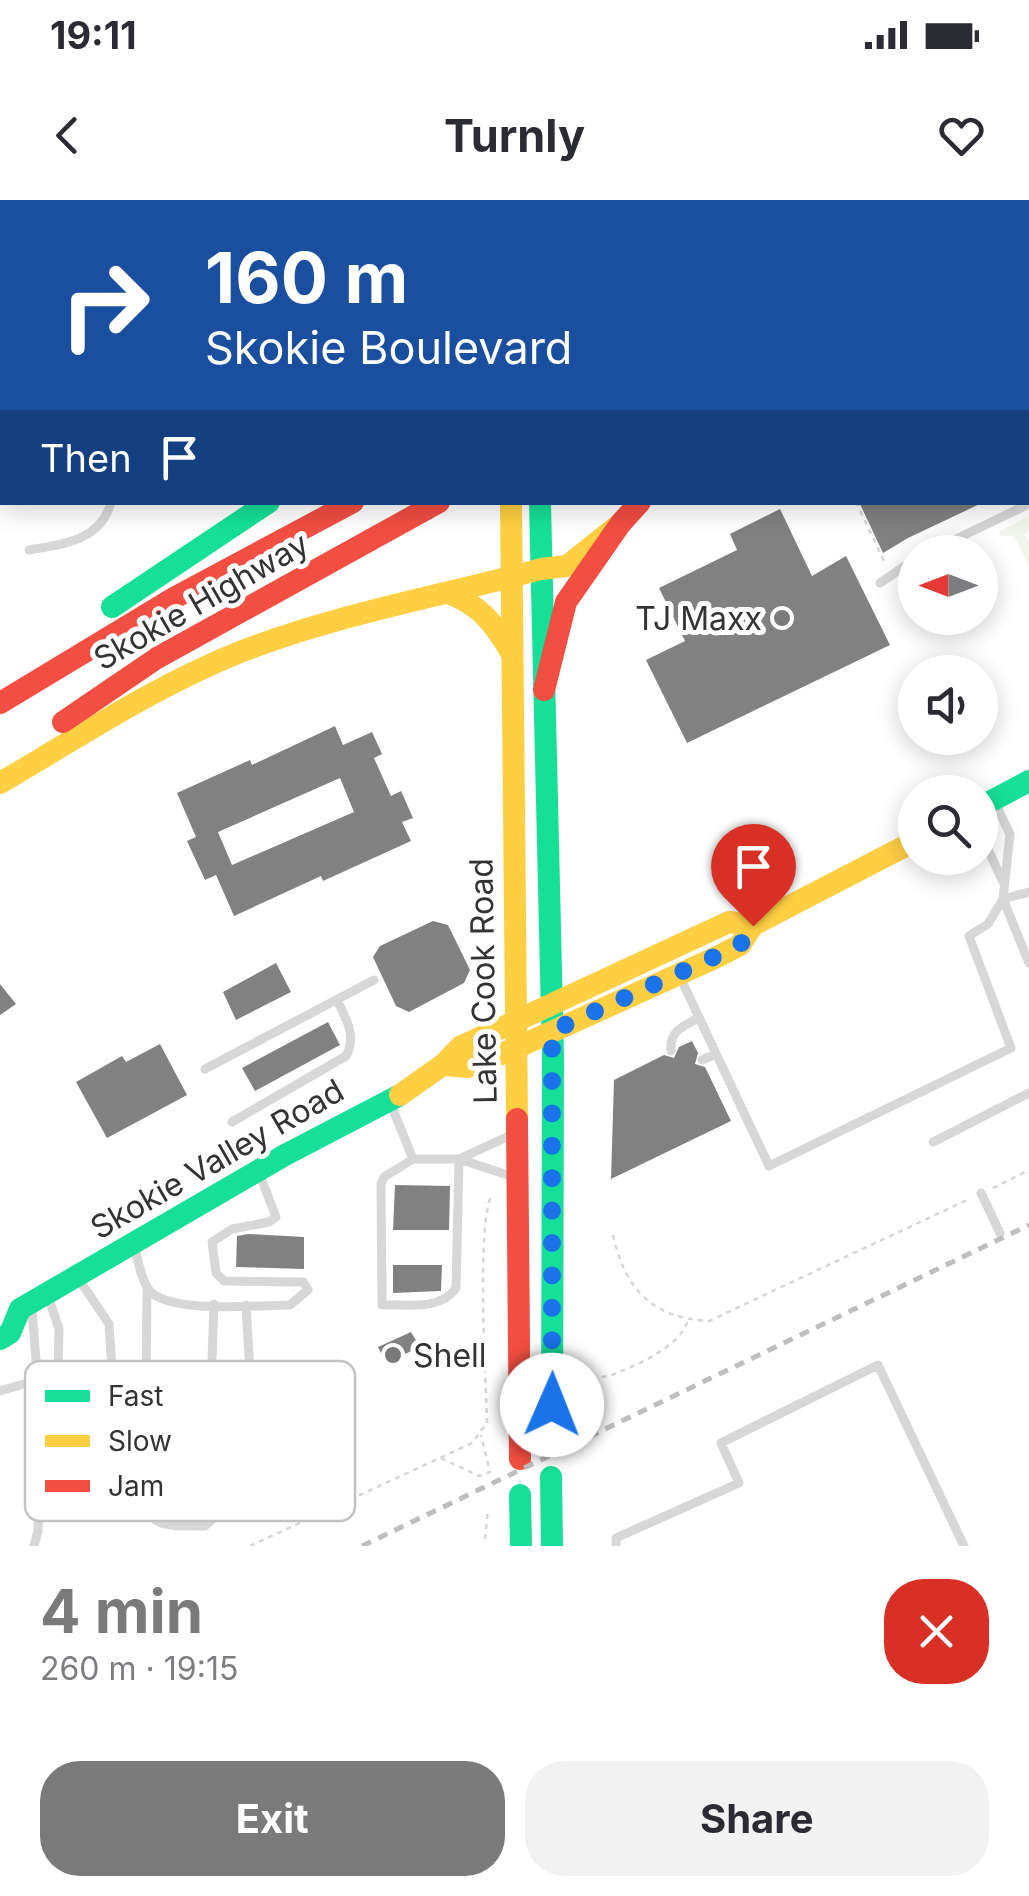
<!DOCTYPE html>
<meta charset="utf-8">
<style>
:root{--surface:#fff;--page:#f2f2f3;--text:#2b2b33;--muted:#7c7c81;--accent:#7a7a7a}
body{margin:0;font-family:Inter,sans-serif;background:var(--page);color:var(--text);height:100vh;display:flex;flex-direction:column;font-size:38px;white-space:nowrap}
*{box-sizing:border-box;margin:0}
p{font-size:32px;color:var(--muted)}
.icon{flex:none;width:55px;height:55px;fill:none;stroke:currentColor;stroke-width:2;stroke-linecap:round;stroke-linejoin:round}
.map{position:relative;height:1346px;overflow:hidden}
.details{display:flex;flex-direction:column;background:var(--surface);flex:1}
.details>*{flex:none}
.top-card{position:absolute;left:0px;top:0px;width:1030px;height:305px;box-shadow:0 5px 25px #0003;background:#1a4fa0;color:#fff;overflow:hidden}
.needle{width:65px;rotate:270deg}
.buttons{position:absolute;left:898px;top:335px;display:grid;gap:20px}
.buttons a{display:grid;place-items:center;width:100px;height:100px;border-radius:50%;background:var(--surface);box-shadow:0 5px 25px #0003;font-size:50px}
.pin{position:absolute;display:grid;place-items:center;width:85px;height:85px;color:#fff;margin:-102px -42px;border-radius:50% 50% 50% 0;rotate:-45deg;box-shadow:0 0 10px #0007}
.pin .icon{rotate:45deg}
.me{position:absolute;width:110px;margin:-55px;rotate:1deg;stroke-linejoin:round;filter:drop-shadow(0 0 8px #0008)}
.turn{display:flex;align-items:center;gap:35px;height:210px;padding:0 40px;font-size:45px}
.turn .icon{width:130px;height:130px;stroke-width:2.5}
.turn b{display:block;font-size:70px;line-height:85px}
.then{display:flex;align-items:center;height:95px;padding:0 40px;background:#0003;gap:20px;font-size:38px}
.round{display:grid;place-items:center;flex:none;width:105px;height:105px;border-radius:40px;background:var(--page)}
.headline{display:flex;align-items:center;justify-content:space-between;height:170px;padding:0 40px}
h1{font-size:60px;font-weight:700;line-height:75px;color:var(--accent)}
.cta{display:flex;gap:20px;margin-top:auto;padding:20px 40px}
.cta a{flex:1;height:115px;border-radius:40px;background:var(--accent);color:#fff;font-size:40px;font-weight:700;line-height:115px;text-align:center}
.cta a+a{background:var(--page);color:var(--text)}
.status{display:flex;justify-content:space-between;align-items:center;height:70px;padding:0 50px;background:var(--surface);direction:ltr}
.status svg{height:28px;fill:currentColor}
header{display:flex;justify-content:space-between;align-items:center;height:130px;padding:0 40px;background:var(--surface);font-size:45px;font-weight:700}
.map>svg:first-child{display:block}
.green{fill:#f1f5ed}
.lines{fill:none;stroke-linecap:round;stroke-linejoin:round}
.stream{stroke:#ddebf3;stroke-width:5}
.building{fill:#818181;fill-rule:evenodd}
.path{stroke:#d6d6d6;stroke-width:2.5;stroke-dasharray:5 5;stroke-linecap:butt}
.lane{stroke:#d7d7d7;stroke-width:9}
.street{stroke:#d7d7d7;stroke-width:18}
.fast{stroke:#16e098;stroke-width:22}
.slow{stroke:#ffcf43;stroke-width:22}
.jam{stroke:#f24e42;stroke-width:22}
.rail{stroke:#bebebe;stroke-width:5;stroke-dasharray:10 8;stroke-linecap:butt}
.route{stroke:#1a73e8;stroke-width:18;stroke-dasharray:0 32.4}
.poi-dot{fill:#7a7a7a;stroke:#fff;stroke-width:4}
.labels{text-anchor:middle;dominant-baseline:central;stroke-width:10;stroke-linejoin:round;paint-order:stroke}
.street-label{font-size:32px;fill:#333;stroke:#fff}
.poi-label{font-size:32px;fill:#333;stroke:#fff;text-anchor:end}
.key{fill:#fff;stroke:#c2c2c2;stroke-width:2.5}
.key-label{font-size:28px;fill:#333}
</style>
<div class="status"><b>19:11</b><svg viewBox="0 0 49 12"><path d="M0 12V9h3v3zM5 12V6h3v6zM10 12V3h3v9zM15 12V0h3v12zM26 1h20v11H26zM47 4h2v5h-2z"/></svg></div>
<header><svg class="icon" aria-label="back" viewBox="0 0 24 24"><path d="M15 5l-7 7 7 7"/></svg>Turnly<svg class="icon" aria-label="heart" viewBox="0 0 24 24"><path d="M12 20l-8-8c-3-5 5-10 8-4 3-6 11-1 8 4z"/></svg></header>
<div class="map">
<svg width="1029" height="1346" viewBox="0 0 1029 1346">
<rect width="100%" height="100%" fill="#fff"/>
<!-- green -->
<path class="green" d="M 560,0 L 846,0 L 838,2 Z
M 1029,316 L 1029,331 L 1025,335 L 1029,341 L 1029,366 L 1014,336 L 999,336 L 1000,331 Z"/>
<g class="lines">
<!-- stream -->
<path class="stream" d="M 618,0 L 624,2
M 760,2 L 774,0"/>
</g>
<!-- building -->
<path class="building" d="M 859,302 L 984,302 L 908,338 L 883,353 Z
M 780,309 L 812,376 L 846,356 L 890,445 L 687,543 L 646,460 L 685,441 L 659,388 L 737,350 L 730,334 Z
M 335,526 L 343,545 L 372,532 L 382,554 L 374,558 L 391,596 L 401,591 L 413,618 L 402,622 L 411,641 L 323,681 L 321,676 L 234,716 L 216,675 L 205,680 L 187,641 L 196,637 L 177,593 L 250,560 L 252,565 ZM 340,578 L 354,612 L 232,665 L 218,632 Z
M 433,721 L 448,725 L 470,770 L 464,783 L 409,812 L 396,806 L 373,757 L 380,746 Z
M 276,763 L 291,792 L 236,820 L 223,792 Z
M 0,784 L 16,804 L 0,815 Z
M 328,822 L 340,845 L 255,891 L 242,868 Z
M 692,841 L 698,853 L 695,864 L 705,867 L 731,921 L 611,979 L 614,880 L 664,855 L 674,858 L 679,847 Z
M 160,844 L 187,895 L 107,938 L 76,882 L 122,856 L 126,862 Z
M 395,985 L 450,986 L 449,1030 L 393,1030 Z
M 248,1034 L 304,1037 L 304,1069 L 236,1067 L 237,1036 Z
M 393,1065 L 442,1065 L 441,1091 L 393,1093 Z
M 411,1132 L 420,1147 L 386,1163 L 378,1147 Z"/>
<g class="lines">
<!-- path -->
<path class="path" d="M 856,302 L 885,363
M 993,988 L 1029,970
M 613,1035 C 625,1089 652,1118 709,1121 L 967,1000
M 586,1228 C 582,1214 580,1184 597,1178 C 602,1176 608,1177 612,1175 C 637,1165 680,1147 688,1120
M 441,1258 L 479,1276 L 490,1272 L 481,1235
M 485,1339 L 488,1310
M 250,1346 L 472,1243 L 487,1223 C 486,1180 476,1023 492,994"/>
<!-- lane -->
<path class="lane" d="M 1028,87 L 1029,86
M 29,350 C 63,344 101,341 111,302
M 929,352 L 1029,304
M 880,383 L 915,359
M 980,632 L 1003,682
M 1029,692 L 1003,699 L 1029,763
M 680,777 L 769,966 L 1011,848 L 969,736 L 988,724 L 1003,699 L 1010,634 L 995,603
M 671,851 C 669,831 683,826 699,818
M 702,860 L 716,854
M 205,869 L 374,780
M 392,907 L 413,959 L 384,977 L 381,984 L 382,1105 C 408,1104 440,1111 456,1088 L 459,959 L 413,959
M 232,922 L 346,856 C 357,836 346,819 337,800
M 933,942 L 1029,893
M 459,959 L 511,935
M 459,959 L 514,977
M 981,993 L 1000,1033
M 134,1046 C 138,1059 141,1081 150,1091 C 171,1114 258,1105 290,1105 L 308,1090 L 303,1082 L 224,1081 L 216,1073 L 212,1042 L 232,1029 L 269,1022 L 276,1017 L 259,973
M 48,1096 L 59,1129 L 56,1252 L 59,1265 L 74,1275 L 101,1273 L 110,1267 L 117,1244 L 109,1124 L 80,1081
M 246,1105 L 252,1207 L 273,1206
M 32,1110 L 40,1210 L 38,1331 L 34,1346
M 146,1187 L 147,1089
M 0,1191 L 38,1180
M 145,1266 C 145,1325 146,1326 205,1326 L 216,1316 L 209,1240 L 214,1104
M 616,1346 L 616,1338 L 739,1283 L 721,1243 L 878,1165 L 964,1346"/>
<!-- street -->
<path class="street" d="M 306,0 L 306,2
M 0,163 L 2,164"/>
<!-- fast -->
<path class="fast" d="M 541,0 L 541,2
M 856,2 L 864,0
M 540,302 L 553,857 L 552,1241
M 112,407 L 269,302
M 980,607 L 1029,581
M 0,1139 L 10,1133 L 20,1109 L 285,955 L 400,895
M 551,1277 L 552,1346
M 520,1295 L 521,1346"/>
<!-- slow -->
<path class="slow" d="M 511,302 L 517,919
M 448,393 C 481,405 495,425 512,454
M 0,583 C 79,537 155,486 240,452 C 337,414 441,396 541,369 L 567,366 L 621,323
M 445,865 L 468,867 L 516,848 L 717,757 L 740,745 L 753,725 L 915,641
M 400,895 L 444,864 L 460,847 L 729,722 L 753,725"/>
<!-- jam -->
<path class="jam" d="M 504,2 L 505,0
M 958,2 L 963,0
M 1028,39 L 1029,39
M 544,490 L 566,402 L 621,323 L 640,302
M 0,503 L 174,398 L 353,302
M 63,522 L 157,458 L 439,302
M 517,919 L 520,1259"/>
<!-- rail -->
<path class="rail" d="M 362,1346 L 1029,1025"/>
</g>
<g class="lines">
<!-- route -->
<path class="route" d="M 552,1205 L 552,831 L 740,745 L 753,726"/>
</g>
<!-- markers -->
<g class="poi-dot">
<circle cx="782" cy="418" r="10"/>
<circle cx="393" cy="1155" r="10"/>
</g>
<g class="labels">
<!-- street labels -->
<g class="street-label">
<text transform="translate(201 401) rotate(-30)">Skokie Highway</text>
<text transform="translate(483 781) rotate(-91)">Lake Cook Road</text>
<text transform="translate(217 959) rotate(-30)">Skokie Valley Road</text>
</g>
<!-- poi labels -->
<g class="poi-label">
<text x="762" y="418">TJ Maxx</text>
<text x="413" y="1155" text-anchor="start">Shell</text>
</g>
</g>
<!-- legend -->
<rect x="25" y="1161" width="330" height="160" rx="15" class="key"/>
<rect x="45" y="1190" width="45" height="12" fill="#16e098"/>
<rect x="45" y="1235" width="45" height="12" fill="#ffcf43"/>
<rect x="45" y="1280" width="45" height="12" fill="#f24e42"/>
<g class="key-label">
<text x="108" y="1206">Fast</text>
<text x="108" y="1251">Slow</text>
<text x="108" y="1296">Jam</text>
</g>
</svg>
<div class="buttons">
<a><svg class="needle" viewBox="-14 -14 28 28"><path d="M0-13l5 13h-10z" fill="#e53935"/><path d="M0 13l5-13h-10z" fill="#7c7c81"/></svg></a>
<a><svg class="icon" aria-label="sound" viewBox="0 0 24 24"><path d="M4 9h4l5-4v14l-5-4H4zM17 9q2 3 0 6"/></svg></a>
<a><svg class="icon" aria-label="search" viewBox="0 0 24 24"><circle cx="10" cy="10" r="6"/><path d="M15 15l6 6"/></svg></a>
</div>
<div class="pin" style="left:753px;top:726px;background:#d93025"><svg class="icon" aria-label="arrive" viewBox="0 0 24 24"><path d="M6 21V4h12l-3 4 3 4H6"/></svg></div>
<svg class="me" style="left:552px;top:1205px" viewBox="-20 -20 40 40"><circle r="19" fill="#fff"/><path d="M0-13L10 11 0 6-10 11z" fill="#1a73e8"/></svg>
<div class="top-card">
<div class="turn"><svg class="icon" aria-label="right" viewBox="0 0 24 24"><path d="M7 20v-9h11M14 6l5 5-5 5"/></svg><div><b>160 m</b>Skokie Boulevard</div></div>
<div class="then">Then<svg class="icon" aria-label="arrive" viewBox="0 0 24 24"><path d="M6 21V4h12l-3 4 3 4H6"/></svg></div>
</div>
</div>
<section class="details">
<div class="headline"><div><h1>4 min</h1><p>260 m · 19:15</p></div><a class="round" style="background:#d93025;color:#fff"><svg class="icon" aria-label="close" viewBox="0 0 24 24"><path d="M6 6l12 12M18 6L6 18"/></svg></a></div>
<div class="cta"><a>Exit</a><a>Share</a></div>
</section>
